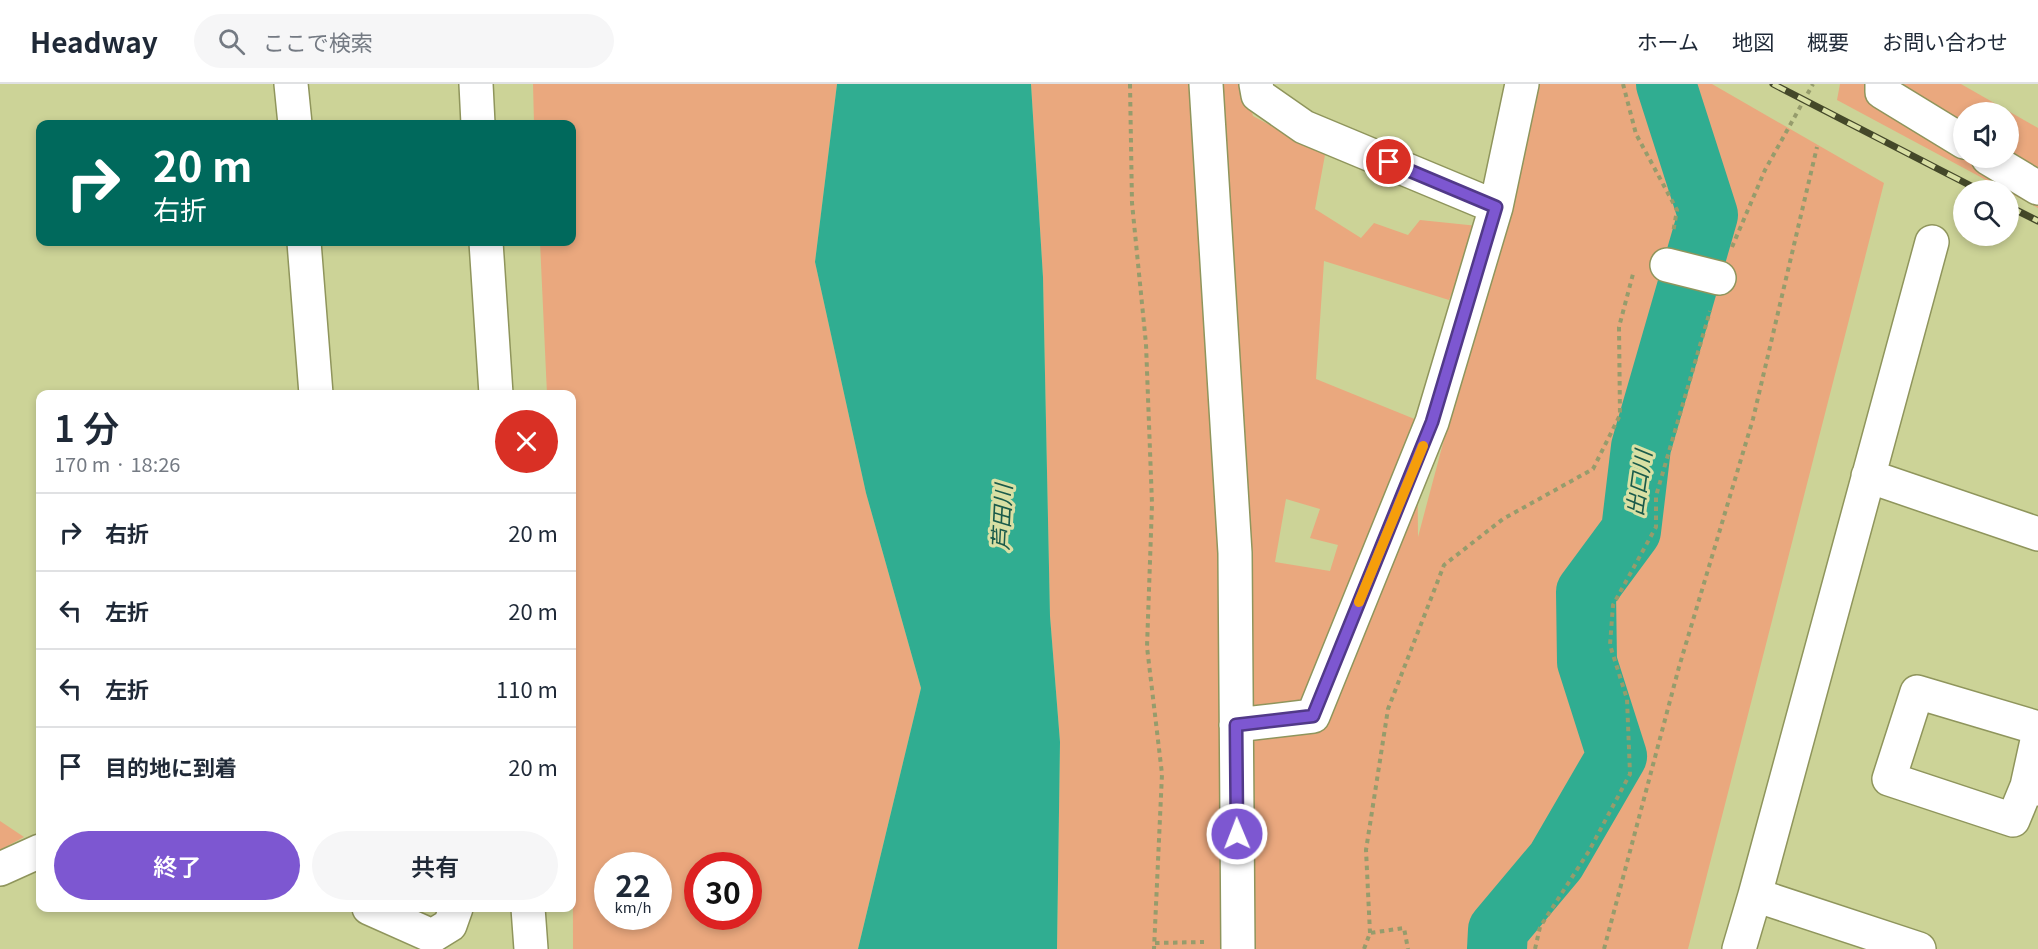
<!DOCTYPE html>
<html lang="ja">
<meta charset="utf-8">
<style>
:root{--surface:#fff;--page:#f6f6f7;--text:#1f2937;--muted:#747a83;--line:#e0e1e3;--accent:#7d57d1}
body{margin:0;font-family:Georgia,"Noto Sans JP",serif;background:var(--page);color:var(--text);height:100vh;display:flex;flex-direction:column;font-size:22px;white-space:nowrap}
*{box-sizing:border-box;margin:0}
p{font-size:20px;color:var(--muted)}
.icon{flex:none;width:33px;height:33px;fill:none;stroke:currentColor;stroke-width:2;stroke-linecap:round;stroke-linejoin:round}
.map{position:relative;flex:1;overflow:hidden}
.drawer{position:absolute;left:36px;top:306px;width:540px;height:522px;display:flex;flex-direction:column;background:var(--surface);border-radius:12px;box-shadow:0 3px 9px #0003}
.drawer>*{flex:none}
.top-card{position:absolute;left:36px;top:36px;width:540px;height:126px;border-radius:12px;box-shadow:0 3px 9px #0003;background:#00695c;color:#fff;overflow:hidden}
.fabs{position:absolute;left:1953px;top:18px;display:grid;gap:12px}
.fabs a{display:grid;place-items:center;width:66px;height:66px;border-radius:50%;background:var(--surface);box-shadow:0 3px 9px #0003;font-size:30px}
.speed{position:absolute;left:594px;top:768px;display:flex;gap:12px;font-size:30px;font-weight:700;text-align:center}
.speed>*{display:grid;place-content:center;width:78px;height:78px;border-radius:50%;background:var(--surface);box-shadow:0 3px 9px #0003;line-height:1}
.speed small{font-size:15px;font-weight:400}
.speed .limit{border:9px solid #d22;background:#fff;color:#111}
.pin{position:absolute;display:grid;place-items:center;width:51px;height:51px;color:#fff;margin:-26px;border:3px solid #fff;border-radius:50%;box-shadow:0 2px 6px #0007}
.me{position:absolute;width:66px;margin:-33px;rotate:359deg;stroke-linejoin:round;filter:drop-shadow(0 0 4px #0008)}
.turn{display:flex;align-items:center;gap:21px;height:126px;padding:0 18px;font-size:27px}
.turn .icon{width:78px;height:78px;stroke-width:2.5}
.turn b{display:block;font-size:42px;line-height:51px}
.round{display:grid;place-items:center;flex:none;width:63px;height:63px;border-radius:32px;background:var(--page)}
.head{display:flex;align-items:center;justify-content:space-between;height:102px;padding:0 18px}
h1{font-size:36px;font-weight:600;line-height:45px}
.primary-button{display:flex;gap:12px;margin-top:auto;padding:12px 18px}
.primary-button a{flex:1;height:69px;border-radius:36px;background:var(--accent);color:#fff;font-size:24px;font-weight:600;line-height:69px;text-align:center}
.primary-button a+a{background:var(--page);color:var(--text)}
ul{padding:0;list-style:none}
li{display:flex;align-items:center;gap:18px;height:78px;padding:0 18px;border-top:2px solid var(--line)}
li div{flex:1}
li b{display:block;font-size:22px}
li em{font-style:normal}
header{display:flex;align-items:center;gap:36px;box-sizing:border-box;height:84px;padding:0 30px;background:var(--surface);border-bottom:2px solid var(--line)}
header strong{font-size:28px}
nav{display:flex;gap:33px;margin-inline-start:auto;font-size:21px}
.search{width:420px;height:54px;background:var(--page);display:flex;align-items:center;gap:15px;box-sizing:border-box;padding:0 21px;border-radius:33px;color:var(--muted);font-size:22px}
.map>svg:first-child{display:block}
.green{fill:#eaa87e;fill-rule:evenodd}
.water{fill:#30ad91}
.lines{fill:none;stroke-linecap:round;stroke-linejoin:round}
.river{stroke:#30ad91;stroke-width:60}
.minor-casing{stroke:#8f955c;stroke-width:36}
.path{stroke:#969c6c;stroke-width:4;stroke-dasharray:4.5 4.5;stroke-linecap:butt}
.minor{stroke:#fff;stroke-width:33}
.rail-casing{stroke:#444829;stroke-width:7}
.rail{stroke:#d9e0a4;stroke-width:4.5;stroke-dasharray:14;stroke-linecap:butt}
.route-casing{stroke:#513988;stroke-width:15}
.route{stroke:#7d57d1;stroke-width:10}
.slow{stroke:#f59e0b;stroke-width:10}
.labels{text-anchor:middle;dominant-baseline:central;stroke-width:6;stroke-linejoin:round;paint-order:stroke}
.water-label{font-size:22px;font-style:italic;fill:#1a5b4b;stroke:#d9e0a4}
</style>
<header>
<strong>Headway</strong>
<div class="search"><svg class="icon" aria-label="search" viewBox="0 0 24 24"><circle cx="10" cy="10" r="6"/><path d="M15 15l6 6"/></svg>ここで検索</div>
<nav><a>ホーム</a><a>地図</a><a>概要</a><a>お問い合わせ</a></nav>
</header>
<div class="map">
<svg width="2038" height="865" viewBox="0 0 2038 865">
<rect width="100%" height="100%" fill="#ccd397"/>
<!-- green -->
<path class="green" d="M 533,0 L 837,0 L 815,178 L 866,409 L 921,604 L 858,865 L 573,865 L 572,310 L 547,310 L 540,158 L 572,158 L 572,40 L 534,40 ZM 608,782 L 658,782 L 658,832 L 608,832 ZM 698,782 L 748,782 L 748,832 L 698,832 Z
M 1031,0 L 1195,0 L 1219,377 L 1221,865 L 1057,865 L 1060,658 L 1050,532 L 1043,193 Z
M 1223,0 L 1245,0 L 1253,32 L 1325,71 L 1315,125 L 1361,154 L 1374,139 L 1408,151 L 1420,136 L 1478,142 L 1449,216 L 1324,177 L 1316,295 L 1417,336 L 1418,453 L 1539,0 L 1712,0 L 1884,99 L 1688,865 L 1250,865 L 1235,207 ZM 1286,415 L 1320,425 L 1310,454 L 1338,461 L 1330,487 L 1275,478 Z
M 1840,0 L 1961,0 L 2038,44 L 2038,124 L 1837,16 ZM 1964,28 L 2008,28 L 2008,74 L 1964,74 Z
M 0,737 L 24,753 L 0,766 Z"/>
<!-- water -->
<path class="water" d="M 837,0 L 1031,0 L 1043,193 L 1050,532 L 1060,658 L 1057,865 L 858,865 L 921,604 L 866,409 L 815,178 Z"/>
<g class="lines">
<!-- river -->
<path class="river" d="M 1497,865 L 1498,846 L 1556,777 L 1617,672 L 1587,578 L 1586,508 L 1631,447 L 1641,363 L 1708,131 L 1666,0"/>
<!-- minor casing -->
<g class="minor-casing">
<path id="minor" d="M 291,0 L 295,40
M 476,0 L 478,40
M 1206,0 L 1235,469 L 1238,865
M 1256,0 L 1258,11 L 1304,43 L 1496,123
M 1882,0 L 1882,8 L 1964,58
M 1988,74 L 2038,104
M 304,158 L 316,310
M 486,158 L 496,310
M 1667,181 L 1719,194
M 1868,392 L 2038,450
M 1236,641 L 1313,632 L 1432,338 L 1496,123 L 1522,0
M 2038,652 L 2027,702 L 2038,705
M 2027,702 L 2013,736 L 1889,695 L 1917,608 L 2038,644
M 0,785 L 40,767
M 1755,811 L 1932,158
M 369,824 L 432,852 L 450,841 L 456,824
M 528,824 L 531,865
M 1739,865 L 1755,811 L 1919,865"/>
</g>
<!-- path -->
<path class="path" d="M 1130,0 L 1132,119 L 1146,260 L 1152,420 L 1147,563 L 1162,690 L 1154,865
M 1623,0 L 1636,50 L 1677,126 L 1673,149
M 1732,163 L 1765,86 L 1813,0
M 1370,849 L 1366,766 L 1388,625 L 1444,481 L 1503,435 L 1593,385 L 1620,331 L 1619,243 L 1633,190 L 1636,189
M 1155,859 L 1204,858
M 1364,865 L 1370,849 L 1404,844 L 1408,865
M 1535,865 L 1540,843 L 1589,767 L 1630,690 L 1627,615 L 1610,561 L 1613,521 L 1656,443 L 1656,412 L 1710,227
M 1604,865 L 1679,583 L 1753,335 L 1817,63"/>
<!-- minor -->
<use href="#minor" class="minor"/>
<!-- rail casing -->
<g class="rail-casing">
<path id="rail" d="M 1773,0 L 1979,106
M 2008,122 L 2038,137"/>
</g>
<!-- rail -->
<use href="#rail" class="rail"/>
</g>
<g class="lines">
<!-- route casing -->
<g class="route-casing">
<path id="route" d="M 1237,750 L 1236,641 L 1313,632 L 1432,338 L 1496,123 L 1389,78"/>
</g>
<!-- route -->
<use href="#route" class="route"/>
<!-- slow -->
<path class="slow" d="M 1359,518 L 1423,362"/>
</g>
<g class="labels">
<!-- water labels -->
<g class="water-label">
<text transform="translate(1637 399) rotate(-82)">出口川</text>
<text transform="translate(1000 433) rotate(-87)">芦田川</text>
</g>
</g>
</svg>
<div class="fabs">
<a><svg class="icon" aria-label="sound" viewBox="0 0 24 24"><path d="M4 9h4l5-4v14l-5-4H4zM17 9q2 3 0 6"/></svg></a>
<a><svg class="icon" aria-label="search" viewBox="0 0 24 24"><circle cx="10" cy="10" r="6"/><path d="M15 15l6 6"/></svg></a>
</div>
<div class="speed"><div>22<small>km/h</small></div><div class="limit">30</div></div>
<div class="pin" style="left:1389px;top:78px;background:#d93025"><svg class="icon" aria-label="arrive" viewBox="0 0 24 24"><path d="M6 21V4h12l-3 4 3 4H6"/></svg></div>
<svg class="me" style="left:1237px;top:750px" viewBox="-20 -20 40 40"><circle r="17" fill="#7d57d1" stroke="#fff" stroke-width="3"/><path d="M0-11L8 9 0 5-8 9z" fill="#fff"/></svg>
<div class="top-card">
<div class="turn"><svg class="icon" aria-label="right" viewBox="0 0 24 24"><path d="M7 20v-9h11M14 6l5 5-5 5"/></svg><div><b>20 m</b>右折</div></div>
</div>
<section class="drawer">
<div class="head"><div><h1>1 分</h1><p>170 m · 18:26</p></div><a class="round" style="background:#d93025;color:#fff"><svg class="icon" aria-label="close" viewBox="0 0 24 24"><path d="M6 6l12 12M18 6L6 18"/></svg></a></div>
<ul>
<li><svg class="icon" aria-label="right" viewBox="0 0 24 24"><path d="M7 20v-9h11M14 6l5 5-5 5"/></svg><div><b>右折</b></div><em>20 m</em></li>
<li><svg class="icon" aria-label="left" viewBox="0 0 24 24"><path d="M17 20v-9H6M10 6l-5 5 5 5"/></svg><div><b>左折</b></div><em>20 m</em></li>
<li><svg class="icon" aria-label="left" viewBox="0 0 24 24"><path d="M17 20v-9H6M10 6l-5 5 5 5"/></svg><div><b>左折</b></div><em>110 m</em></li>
<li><svg class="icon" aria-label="arrive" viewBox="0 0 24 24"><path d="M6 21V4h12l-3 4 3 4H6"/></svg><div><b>目的地に到着</b></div><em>20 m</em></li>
</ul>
<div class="primary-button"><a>終了</a><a>共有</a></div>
</section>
</div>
